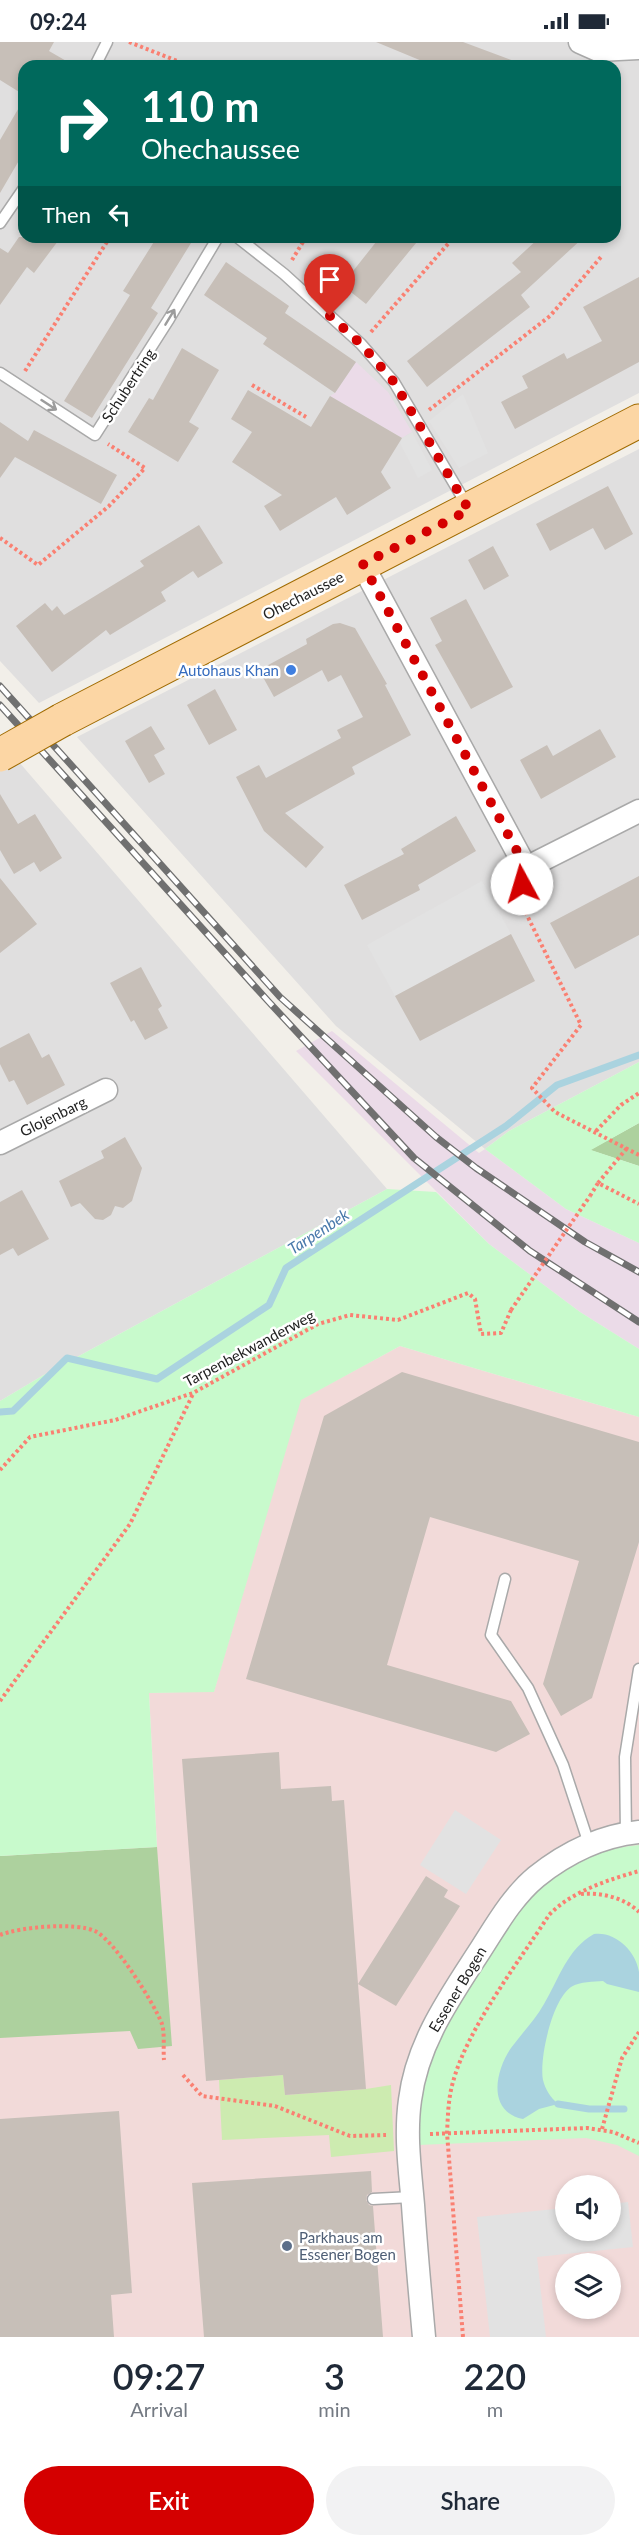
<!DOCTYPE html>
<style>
:root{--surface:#fff;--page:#f2f2f3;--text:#1f2937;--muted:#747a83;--accent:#d40000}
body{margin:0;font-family:Lato,sans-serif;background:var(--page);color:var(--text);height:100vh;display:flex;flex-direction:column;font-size:22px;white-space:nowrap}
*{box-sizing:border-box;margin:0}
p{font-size:20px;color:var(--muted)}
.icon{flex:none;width:33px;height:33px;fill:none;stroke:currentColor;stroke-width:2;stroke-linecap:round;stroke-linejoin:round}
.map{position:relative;height:2295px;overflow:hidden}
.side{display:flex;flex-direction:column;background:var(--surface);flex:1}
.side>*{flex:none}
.guide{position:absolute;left:18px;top:18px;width:603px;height:183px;border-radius:18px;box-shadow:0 3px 9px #0003;background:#00695c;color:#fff;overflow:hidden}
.fabs{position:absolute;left:555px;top:2133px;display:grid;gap:12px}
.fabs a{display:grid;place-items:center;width:66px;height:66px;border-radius:50%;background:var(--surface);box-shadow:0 3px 9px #0003;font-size:30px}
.pin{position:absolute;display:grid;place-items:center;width:51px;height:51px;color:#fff;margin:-62px -26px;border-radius:50% 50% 50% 0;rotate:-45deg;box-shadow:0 0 6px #0007}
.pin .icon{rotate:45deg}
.me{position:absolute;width:66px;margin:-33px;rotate:354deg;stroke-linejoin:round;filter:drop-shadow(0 0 4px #0008)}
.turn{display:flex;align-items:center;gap:21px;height:126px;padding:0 24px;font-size:27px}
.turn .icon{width:78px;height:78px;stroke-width:2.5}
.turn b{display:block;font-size:42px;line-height:51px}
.then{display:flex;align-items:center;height:57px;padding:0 24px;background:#0003;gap:12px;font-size:22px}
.eta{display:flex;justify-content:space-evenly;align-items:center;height:102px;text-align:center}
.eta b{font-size:36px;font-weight:600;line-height:42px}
.cta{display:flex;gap:12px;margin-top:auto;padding:12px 24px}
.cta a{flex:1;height:69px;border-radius:36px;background:var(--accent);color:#fff;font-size:24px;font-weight:600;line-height:69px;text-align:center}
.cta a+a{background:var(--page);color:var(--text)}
.status{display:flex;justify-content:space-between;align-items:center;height:42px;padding:0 30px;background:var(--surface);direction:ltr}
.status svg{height:16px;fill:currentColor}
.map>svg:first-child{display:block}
.residential{fill:#e0dfdf;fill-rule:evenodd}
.commercial{fill:#f2dad9;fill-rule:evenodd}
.industrial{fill:#ebdbe8}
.grass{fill:#cdebb0}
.forest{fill:#add19e}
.park{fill:#c8facc}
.parking{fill:#e2e2e2}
.water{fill:#aad3df}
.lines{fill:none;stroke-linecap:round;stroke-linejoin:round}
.stream{stroke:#aad3df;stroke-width:7}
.building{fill:#c7bfb8}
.lane-casing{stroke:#a9a9a9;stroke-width:13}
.street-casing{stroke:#a9a9a9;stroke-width:25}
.primary-casing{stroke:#a06b00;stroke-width:35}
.path{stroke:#fa8072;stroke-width:4;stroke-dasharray:3 3;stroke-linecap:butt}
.lane{stroke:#fff;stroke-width:10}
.street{stroke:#fff;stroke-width:22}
.primary{stroke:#fcd6a4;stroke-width:33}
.rail-casing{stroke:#707070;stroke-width:7}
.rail{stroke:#fff;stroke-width:4.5;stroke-dasharray:14;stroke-linecap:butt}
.primary-bridge-casing{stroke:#a06b00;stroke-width:35;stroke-linecap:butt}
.path-bridge{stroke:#fa8072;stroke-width:4;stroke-dasharray:3 3;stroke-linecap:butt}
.primary-bridge{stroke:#fcd6a4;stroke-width:33}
.oneway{stroke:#9c9c9c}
.route{stroke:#d40000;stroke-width:10;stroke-dasharray:0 18}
.shop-dot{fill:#3f7fe0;stroke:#fff;stroke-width:2}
.service-dot{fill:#5c6f8a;stroke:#fff;stroke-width:2}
.labels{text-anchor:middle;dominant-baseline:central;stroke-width:5;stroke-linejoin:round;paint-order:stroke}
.street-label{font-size:15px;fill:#222;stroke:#fff}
.shop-label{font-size:15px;fill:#366cbe;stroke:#fff;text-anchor:end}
.service-label{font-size:15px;fill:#4e5e75;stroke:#fff;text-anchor:start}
.water-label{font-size:16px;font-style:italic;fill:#4a7aab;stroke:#fff}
</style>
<div class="status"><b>09:24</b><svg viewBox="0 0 49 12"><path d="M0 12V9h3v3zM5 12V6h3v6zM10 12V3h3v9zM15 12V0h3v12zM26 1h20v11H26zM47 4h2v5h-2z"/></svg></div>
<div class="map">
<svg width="639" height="2295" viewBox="0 0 639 2295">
<rect width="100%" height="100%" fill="#f2efe9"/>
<!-- residential -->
<path class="residential" d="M 0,0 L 639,0 L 639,351 L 39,661 L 0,619 ZM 24,24 L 615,24 L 615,195 L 24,195 Z
M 639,407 L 639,1020 L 509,1089 L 485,1107 L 336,984 L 77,695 Z
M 0,698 L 387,1147 L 42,1334 L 0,1359 Z"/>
<!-- commercial -->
<path class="commercial" d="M 400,1304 L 639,1375 L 639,2295 L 0,2295 L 0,1814 L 157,1804 L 149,1651 L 214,1649 L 300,1358 ZM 566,2144 L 610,2144 L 610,2188 L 566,2188 ZM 566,2222 L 610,2222 L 610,2266 L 566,2266 Z"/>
<!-- industrial -->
<path class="industrial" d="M 356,320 L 388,350 L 412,390 L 402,396 L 330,354 L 335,351 Z
M 332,989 L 479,1111 L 485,1107 L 566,1167 L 639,1201 L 639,1307 L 580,1270 L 489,1202 L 296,1009 Z"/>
<!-- grass -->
<path class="grass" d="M 283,2033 L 285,2053 L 366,2047 L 391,2043 L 394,2109 L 331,2115 L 329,2093 L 222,2098 L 219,2038 Z"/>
<!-- forest -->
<path class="forest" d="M 639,1081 L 639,1124 L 590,1108 Z
M 157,1805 L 172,2004 L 138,2007 L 130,1989 L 0,1996 L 0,1814 Z"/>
<!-- park -->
<path class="park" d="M 639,1020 L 639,1081 L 591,1108 L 639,1124 L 639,1201 L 566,1167 L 485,1107 L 509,1089 Z
M 387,1147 L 436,1150 L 489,1202 L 580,1270 L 639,1307 L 639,1375 L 400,1304 L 301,1358 L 214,1650 L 149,1651 L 157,1805 L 0,1814 L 0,1359 L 42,1334 Z
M 639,1803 L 639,2114 L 617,2103 L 586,2096 L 418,2103 C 417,2078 417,2050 426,2026 C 441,1986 465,1950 489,1915 C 508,1886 525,1855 554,1834 C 579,1817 609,1805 639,1803 Z"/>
<!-- parking -->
<path class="parking" d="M 463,352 L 488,411 L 459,426 L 429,379 Z
M 412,390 L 432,428 L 418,436 L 400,401 L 402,396 Z
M 482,839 L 511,892 L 395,954 L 367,903 Z
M 455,1768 L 501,1798 L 466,1852 L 420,1823 Z
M 628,2160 L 633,2205 L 537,2215 L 546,2295 L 490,2295 L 477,2175 L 565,2166 L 566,2188 L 610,2188 L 611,2162 Z"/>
<!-- water -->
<path class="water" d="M 594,1892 C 615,1889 636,1909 639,1930 C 639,1936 639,1944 639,1950 L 607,1942 L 603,1939 C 593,1940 581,1939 571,1945 C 552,1958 539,2017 543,2038 C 545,2047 551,2056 558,2062 L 539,2067 L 523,2077 C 487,2070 495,2029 511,2006 C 522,1991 535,1978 544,1962 C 559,1937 567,1907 594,1892 Z"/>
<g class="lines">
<!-- stream -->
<path class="stream" d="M 0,1370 L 13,1369 L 67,1316 L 157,1337 L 269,1263 L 286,1226 L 506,1084 L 557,1043 L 639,1013
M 558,2062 L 589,2067 L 624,2067"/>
</g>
<!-- building -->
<path class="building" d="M 0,0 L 54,0 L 49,9 L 75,24 L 24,24 L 24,53 L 0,38 Z
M 376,0 L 463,0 L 522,22 L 434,24 Z
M 24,57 L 24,110 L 0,151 L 0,98 Z
M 19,195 L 61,195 L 34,231 L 27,225 L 0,263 L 0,206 L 8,211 Z
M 157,195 L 182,195 L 191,201 L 151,266 L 158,271 L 92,376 L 64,359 L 130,253 L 123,249 Z
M 380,195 L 421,195 L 366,262 L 342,243 Z
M 540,195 L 584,195 L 521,253 L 530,265 L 427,345 L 407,319 L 521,230 L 512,221 Z
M 226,220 L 289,264 L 285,271 L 356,320 L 335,351 L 263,302 L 267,296 L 204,253 Z
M 639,235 L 639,320 L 515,387 L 501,360 L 528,346 L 522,334 L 564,311 L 567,317 L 602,299 L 583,265 Z
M 182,306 L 219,328 L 189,380 L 199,386 L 178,420 L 128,390 L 149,356 L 153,358 Z
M 248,348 L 311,385 L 330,354 L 402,396 L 381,430 L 391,446 L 347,473 L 336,455 L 280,489 L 264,464 L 282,453 L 232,420 L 252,390 L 231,377 Z
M 0,380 L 28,399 L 34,388 L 117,433 L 101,462 L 15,415 L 0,436 Z
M 608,444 L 633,492 L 605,508 L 593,486 L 550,509 L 536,482 Z
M 199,483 L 223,521 L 198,536 L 193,529 L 161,550 L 166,559 L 110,593 L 106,588 L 52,630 L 16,584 L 45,561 L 52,569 L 57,564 L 64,573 L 144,524 L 140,519 Z
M 493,504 L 509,534 L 484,548 L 468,518 Z
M 466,557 L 513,645 L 471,667 L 435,603 L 442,599 L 430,576 Z
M 340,581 L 355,586 L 387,642 L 385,643 L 411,693 L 352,725 L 355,732 L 285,771 L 324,805 L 306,826 L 264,789 L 236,735 L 259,723 L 266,736 L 341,696 L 337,688 L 363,675 L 341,633 L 328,640 L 322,628 L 274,655 L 259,628 L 307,602 L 306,597 L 333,582 Z
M 215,647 L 237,688 L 209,703 L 187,663 Z
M 151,684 L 165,707 L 154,713 L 165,732 L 149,741 L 125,699 Z
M 600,687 L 616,715 L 541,757 L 520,718 L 547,703 L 553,714 Z
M 0,752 L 18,782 L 35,772 L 62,816 L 40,830 L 34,820 L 14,832 L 0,808 Z
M 456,774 L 476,809 L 418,843 L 420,848 L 362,878 L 344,843 L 404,812 L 401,807 Z
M 639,834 L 639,893 L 575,927 L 550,881 Z
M 0,836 L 37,882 L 0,911 Z
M 511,892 L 535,939 L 420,999 L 395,954 Z
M 141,925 L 162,964 L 158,967 L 168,986 L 145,998 L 134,978 L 131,980 L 110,941 Z
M 29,991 L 42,1016 L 49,1012 L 65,1043 L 27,1063 L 14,1038 L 9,1040 L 0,1022 L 0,1006 Z
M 125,1095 L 142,1126 L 132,1159 L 123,1166 L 115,1164 L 111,1173 L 103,1178 L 95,1177 L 80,1161 L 71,1165 L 59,1139 L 104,1116 L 101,1109 Z
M 22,1148 L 49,1197 L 18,1214 L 13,1206 L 0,1213 L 0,1160 Z
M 402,1330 L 639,1400 L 639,1500 L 592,1656 L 561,1674 L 543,1642 L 579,1519 L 430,1475 L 387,1623 L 511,1659 L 530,1692 L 496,1710 L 246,1637 L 324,1374 Z
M 279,1710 L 281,1747 L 331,1744 L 332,1759 L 344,1758 L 366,2047 L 285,2053 L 283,2033 L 206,2039 L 182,1717 Z
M 426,1834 L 448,1848 L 444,1855 L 460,1864 L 396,1964 L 358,1942 Z
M 119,2069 L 132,2251 L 111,2253 L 114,2295 L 0,2295 L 0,2077 Z
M 371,2129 L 372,2150 L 367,2153 L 366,2158 L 369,2163 L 373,2164 L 383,2295 L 204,2295 L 192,2141 Z"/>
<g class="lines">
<!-- lane casing -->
<g class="lane-casing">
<path id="lane" d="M 95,24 L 107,0
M 0,181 L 24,146
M 237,195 L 284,232 L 361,302 L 394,340 L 468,465
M 0,331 L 95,393 L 169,277 L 218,195
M 505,1537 L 491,1593 L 528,1646 L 563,1723 L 589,1802
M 626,1792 L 625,1715 L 639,1627
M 373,2157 L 412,2155"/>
</g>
<!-- street casing -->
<g class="street-casing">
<path id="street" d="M 580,0 L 598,8 L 639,6
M 362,522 L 526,826 L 639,769
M 0,1101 L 106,1048
M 424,2295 C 420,2251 416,2207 413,2163 C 410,2128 405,2093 410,2058 C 417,2001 450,1955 481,1907 C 497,1882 513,1854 536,1835 C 566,1811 600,1794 639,1790"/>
</g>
<!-- primary casing -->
<g class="primary-casing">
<path id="primary" d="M 62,678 L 639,379"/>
</g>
<!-- path -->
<path class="path" d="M 129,0 L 190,24
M 292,218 L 306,195
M 371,290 L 454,195
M 25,329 L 110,195
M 252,343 L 306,375
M 429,368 L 550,274 L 601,215
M 0,496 L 38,523 L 109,464 L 145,426 L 108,402
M 521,848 L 519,857 L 581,983 L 532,1046 L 555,1070 L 639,1113
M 596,1089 L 621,1063 L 639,1051
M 598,1141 L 627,1106
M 590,1154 L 598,1141 L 639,1162
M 0,1428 L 30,1395 L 115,1378 L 193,1351 L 318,1282 L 350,1273 L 398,1278 L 468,1251 L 475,1257 L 481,1292 L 501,1291 L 511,1268
M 0,1659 L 130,1482 L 193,1352
M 581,1852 C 601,1850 625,1856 639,1870
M 0,1893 C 20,1885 75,1880 95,1889 C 115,1899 154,1961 162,1982 C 165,1992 163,2007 164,2018
M 183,2033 L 202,2054 L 275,2064 L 350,2094 L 386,2093
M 602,2087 L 622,2016 L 639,1990
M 430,2092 L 587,2086 L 613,2090 L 639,2101
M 463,2295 L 447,2091 C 448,2074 448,2057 453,2040 C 467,1987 518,1921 549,1873 C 572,1849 608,1838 639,1829"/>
<!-- lane -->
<use href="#lane" class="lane"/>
<!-- street -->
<use href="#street" class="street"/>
<!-- primary -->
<use href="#primary" class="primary"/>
<!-- rail casing -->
<g class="rail-casing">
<path id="rail" d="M 0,644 L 280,955 L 436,1095 L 476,1126 L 585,1200 L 639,1230
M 0,663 L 268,959 L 414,1116 L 530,1209 L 639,1280"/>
</g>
<!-- rail -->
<use href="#rail" class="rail"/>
<!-- primary-bridge casing -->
<g class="primary-bridge-casing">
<path id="primary-bridge" d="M 0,713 L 62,678"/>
</g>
<!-- path-bridge -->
<path class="path-bridge" d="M 511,1268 L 590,1154"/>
<!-- primary-bridge -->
<use href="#primary-bridge" class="primary-bridge"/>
</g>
<!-- one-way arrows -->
<defs><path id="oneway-shaft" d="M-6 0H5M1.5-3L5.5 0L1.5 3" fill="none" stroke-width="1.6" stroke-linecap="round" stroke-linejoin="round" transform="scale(1.5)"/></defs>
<g class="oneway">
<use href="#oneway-shaft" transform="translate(170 275) rotate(-59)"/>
<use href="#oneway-shaft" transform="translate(49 363) rotate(33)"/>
</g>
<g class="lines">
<!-- route -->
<path class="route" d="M 330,274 L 361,302 L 394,340 L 469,468 L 363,522 L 526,826 L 522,842"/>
</g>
<!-- markers -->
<circle class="shop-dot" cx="291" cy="628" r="6"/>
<circle class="service-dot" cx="287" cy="2204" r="6"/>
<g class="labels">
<!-- street labels -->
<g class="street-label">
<text transform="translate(128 343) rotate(-57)">Schubertring</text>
<text transform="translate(303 553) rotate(-27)">Ohechaussee</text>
<text transform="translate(53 1074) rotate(-26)">Glojenbarg</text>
<text transform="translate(249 1306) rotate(-28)">Tarpenbekwanderweg</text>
<text transform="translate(457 1947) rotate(-59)">Essener Bogen</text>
</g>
<!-- shop labels -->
<g class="shop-label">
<text x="279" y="628">Autohaus Khan</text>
</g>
<!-- service labels -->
<g class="service-label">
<text x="299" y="2195">Parkhaus am<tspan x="299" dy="17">Essener Bogen</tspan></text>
</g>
<!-- water labels -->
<g class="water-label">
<text transform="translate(318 1189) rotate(-33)">Tarpenbek</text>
</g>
</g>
</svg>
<div class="fabs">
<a><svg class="icon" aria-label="sound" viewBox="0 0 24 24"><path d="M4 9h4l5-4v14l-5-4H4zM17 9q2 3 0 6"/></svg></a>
<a><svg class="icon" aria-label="layers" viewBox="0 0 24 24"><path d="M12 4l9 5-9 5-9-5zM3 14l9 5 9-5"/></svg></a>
</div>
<div class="pin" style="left:330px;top:274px;background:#d93025"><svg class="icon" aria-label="arrive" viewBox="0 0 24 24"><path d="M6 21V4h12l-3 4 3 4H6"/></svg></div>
<svg class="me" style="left:522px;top:842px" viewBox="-20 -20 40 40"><circle r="19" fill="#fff"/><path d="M0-13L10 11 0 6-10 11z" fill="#d40000"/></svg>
<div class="guide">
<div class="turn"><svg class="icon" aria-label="right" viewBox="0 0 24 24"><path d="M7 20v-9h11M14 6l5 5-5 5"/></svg><div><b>110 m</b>Ohechaussee</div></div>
<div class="then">Then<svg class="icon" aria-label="left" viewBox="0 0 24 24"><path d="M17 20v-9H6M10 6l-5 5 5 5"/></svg></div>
</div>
</div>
<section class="side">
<div class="eta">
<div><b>09:27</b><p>Arrival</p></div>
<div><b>3</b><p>min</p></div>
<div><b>220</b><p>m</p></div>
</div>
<div class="cta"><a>Exit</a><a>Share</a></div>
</section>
